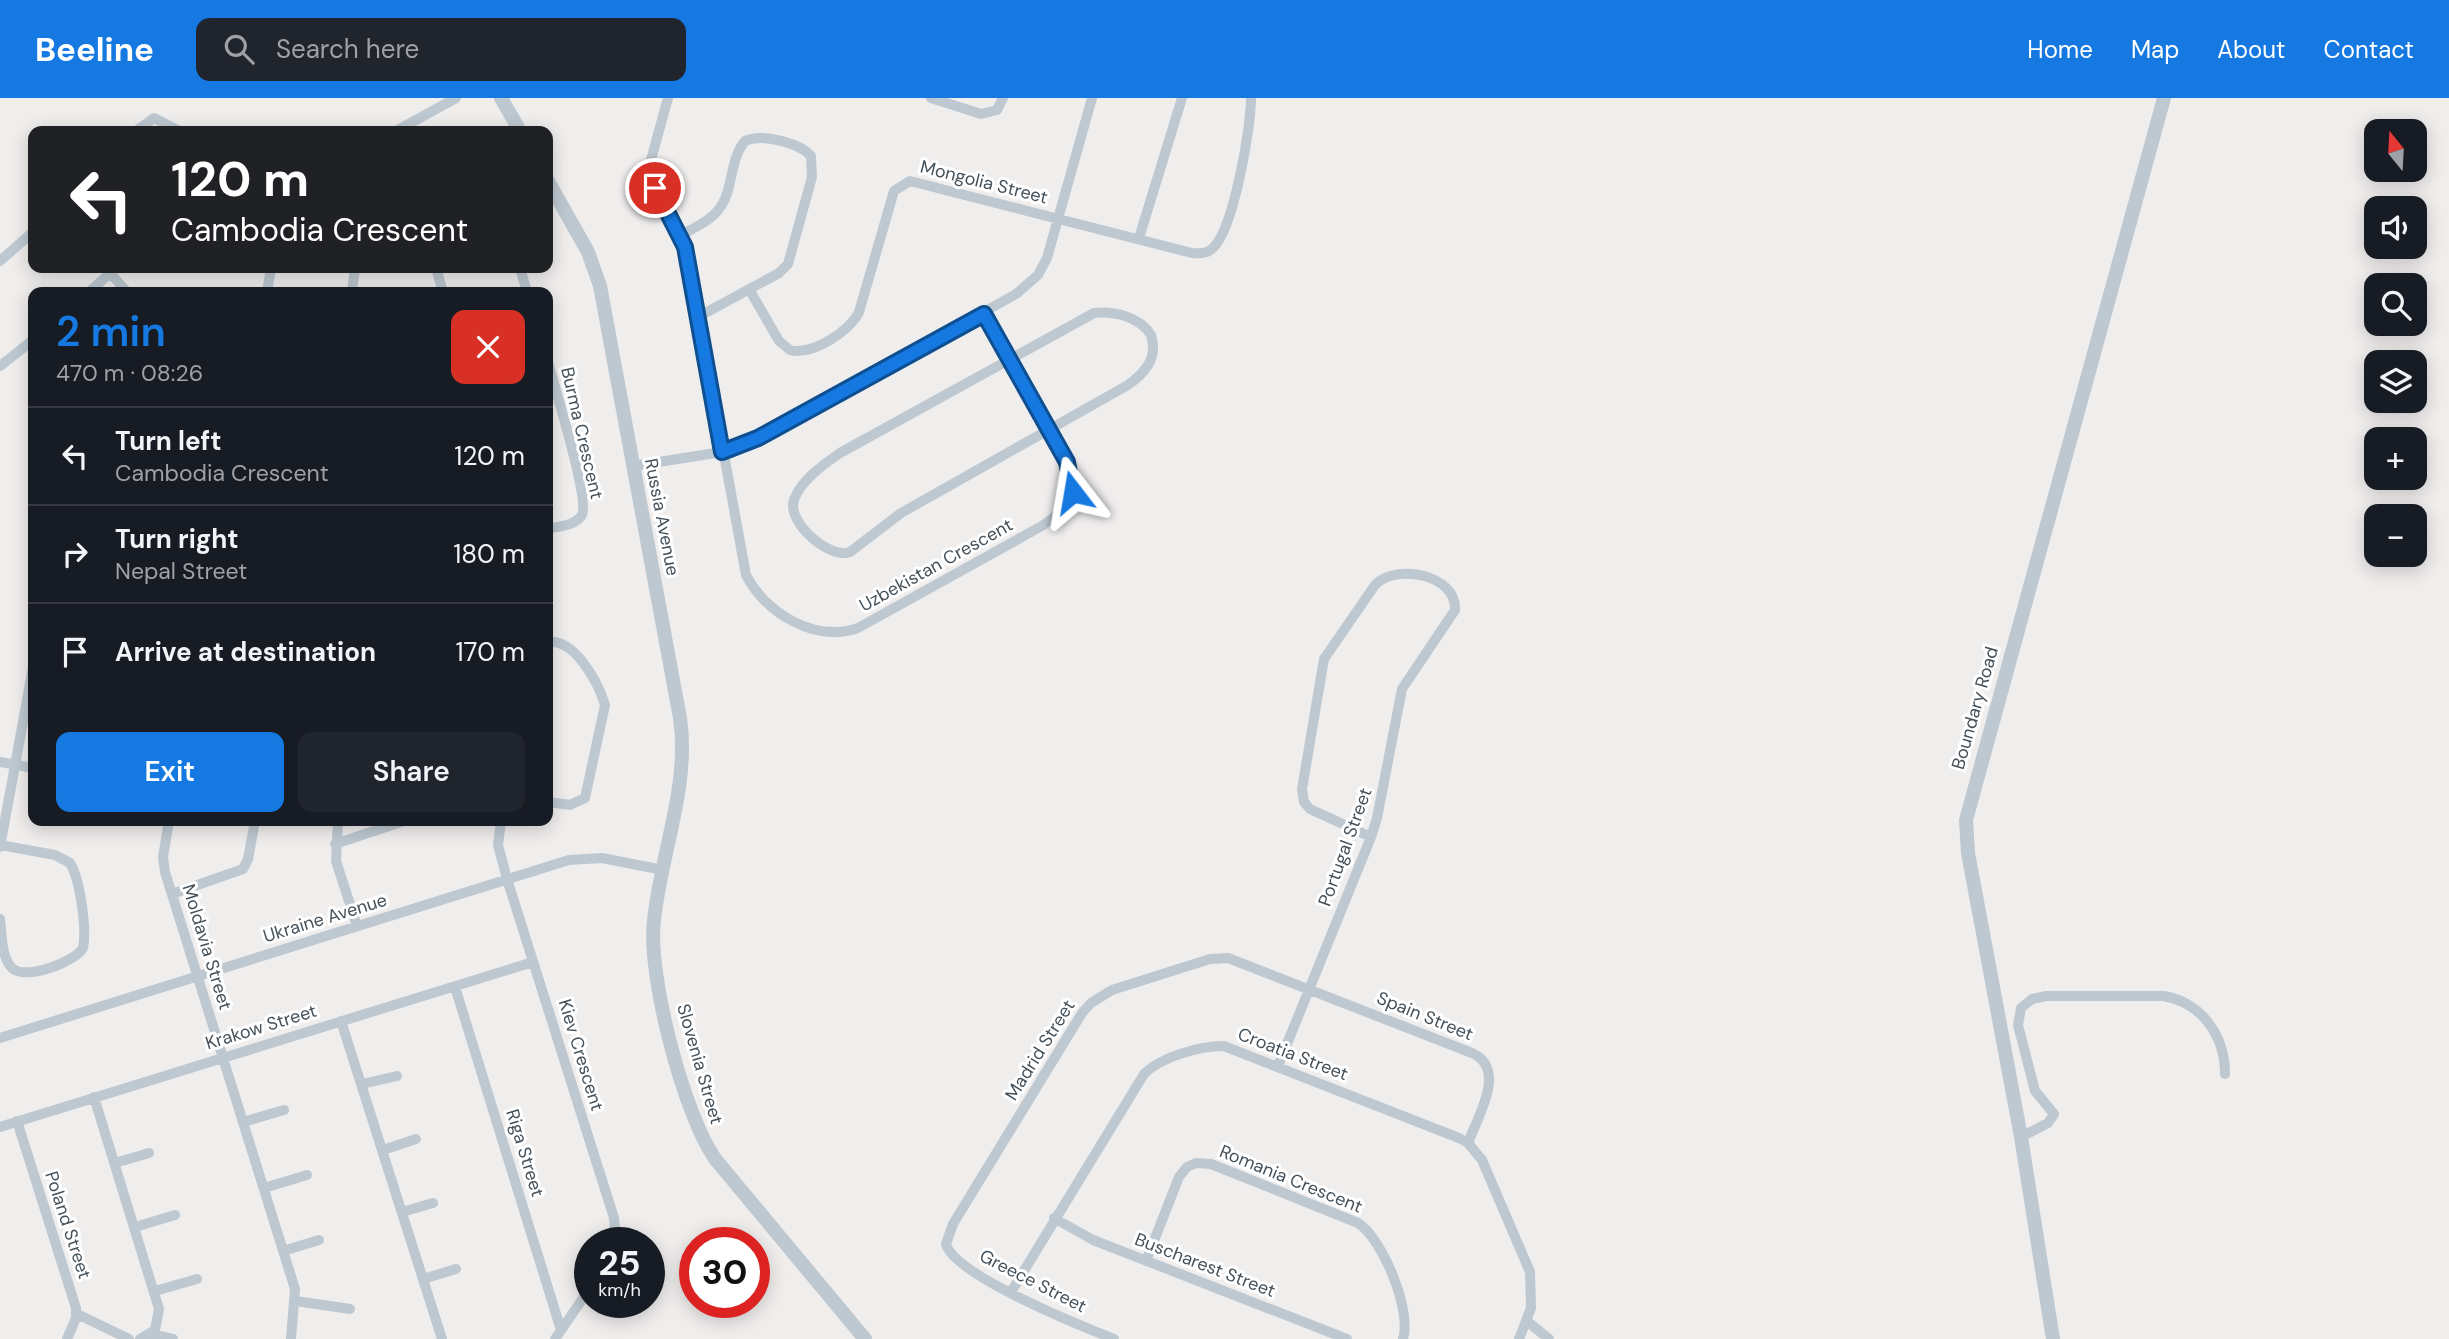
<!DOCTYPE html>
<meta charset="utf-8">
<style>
:root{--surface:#171b24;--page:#20242c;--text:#f1f3f6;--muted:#9ea1a6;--line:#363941;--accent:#1579e1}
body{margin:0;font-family:"DM Sans",sans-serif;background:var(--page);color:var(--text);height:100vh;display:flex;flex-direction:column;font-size:26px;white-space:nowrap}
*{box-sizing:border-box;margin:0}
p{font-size:23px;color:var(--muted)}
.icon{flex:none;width:38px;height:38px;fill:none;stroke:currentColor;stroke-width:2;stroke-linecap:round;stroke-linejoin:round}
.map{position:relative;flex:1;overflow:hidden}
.panel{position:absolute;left:28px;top:189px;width:525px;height:539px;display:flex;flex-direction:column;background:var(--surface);border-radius:14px;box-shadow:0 4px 18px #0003}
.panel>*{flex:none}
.banner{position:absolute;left:28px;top:28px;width:525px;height:147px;border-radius:14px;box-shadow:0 4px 18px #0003;background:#202124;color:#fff;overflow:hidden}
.needle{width:46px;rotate:342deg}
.controls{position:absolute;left:2364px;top:21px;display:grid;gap:14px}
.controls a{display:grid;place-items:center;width:63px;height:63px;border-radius:14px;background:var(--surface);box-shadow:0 4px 18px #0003;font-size:35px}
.speed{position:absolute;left:574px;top:1129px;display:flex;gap:14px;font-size:35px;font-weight:700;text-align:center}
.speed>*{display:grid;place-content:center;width:91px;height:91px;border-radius:50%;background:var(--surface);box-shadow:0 4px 18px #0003;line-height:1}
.speed small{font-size:18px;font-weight:400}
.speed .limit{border:10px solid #d22;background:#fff;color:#111}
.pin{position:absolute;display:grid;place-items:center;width:60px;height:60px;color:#fff;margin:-30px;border:4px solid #fff;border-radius:50%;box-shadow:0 2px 7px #0007}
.me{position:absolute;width:77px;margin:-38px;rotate:346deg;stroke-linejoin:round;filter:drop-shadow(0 0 5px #0008)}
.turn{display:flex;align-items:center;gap:24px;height:147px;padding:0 28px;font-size:32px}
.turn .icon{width:91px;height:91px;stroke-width:2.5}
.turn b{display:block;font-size:49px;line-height:60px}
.round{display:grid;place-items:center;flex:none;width:74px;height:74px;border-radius:14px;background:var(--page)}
.summary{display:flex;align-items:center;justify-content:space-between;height:119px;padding:0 28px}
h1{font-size:42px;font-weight:600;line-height:52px;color:var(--accent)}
.action{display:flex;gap:14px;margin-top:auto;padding:14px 28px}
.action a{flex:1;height:80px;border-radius:14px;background:var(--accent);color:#fff;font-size:28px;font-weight:600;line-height:80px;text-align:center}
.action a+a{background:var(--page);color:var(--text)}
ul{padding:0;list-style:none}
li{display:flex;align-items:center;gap:21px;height:98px;padding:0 28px;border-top:2px solid var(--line)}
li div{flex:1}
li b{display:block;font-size:26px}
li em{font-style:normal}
header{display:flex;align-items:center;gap:42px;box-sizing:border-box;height:98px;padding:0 35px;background:var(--accent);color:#fff}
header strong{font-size:33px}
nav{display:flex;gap:38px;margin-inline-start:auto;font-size:24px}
.search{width:490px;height:63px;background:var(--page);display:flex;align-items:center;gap:18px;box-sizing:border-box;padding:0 24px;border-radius:14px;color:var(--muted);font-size:26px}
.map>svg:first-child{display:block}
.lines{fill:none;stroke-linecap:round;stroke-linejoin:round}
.minor{stroke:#bdc8d0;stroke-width:10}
.tertiary{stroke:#bdc8d0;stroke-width:14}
.route-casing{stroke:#0e4f92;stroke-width:18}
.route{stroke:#1579e1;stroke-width:12}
.labels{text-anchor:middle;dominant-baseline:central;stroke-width:6;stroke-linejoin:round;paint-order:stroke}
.street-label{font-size:18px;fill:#45515a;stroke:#fff}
</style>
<header>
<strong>Beeline</strong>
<div class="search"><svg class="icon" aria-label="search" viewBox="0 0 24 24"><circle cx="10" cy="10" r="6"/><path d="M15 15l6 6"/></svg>Search here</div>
<nav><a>Home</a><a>Map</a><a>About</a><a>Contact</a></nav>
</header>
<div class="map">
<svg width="2449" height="1241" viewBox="0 0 2449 1241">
<rect width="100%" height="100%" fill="#f0eded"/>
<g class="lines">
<!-- minor -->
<path class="minor" d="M 668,0 L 651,62 L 651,79 L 686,149 L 746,477 C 765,515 815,545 858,530 L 1040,429 C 1067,413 1079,394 1067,364 L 983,216
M 931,0 L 981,16 L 997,12 L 1003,0
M 136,33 L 154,20 L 179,33
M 396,33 L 456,0
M 681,137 C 694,130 710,123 719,111 C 734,92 729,62 745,43 C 761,35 800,45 811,58 L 812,79 L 788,166 L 779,175 L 698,219
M 1139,140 L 1182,0
M 0,163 L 33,134
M 436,170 L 443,194
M 520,170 L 527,194
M 110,175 L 127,194
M 749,191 L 779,243 L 790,252 C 812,258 850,233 859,214 L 894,93 L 910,83 L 1192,155 C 1200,156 1208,155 1213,150 C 1234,130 1251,29 1251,0
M 89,194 L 116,170
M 267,194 L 271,170
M 352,194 L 355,170
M 1094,215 C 1115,213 1140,219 1151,237 C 1158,260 1146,274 1128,287 L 901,415 L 850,454 C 830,462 786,424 794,402 C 800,383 824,366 840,355 Z
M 548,264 C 554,287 590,402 582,417 C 575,428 559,428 548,431
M 0,268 L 33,242
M 633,368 L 722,354 L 748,346 L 1016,196 L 1038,177 L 1047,160 L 1092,0
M 548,544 C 575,541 598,584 605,607 L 585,700 L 570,707 L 548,704
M 0,664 L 33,670
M 169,723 L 163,759 L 165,774 L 295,1191 L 291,1241
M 338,723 L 336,763 L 357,828
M 501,723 L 498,747 L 507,781 L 614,1120 L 616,1144
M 335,746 L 404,723
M 0,749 L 33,569
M 172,796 L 243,771 L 248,761 L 255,723
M 0,821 C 2,836 1,859 12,870 C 25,883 75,864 83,850 C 87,831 80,781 70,765 L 55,757 L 0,747
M 455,889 L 561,1232
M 341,923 L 442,1241
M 0,940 L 569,762 L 602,760 L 663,772
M 1278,968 L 1371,739 L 1377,720 L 1402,591 L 1455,512 C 1457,476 1395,465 1375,487 L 1324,561 L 1302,691 L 1304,704 L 1310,711 L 1371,739
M 362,986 L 397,978
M 94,999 L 159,1211 L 155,1232 L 140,1241
M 17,1023 L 76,1210 L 76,1220 L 67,1241
M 243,1024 L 284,1012
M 0,1029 L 533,864
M 2021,1039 L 2048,1025 L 2054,1016 L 2035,993 L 2018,927 L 2021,910 L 2032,901 L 2046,898 L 2164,898 C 2203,905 2225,939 2225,976
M 383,1052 L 416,1041
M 115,1065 L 149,1055
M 264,1090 L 307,1077
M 402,1114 L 433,1105
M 1054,1120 L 1093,1142 L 1347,1241
M 135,1129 L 175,1117
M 283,1153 L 319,1142
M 1146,1163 L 1179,1079 L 1187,1069 L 1196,1065 L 1211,1066 L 1358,1125 C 1383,1141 1412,1213 1403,1241
M 423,1181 L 456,1171
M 155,1193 L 197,1181
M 1011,1194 L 1144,976 C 1161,959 1199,948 1224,948 L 1459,1040 L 1468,1045 L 1482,1062 L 1530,1174 L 1531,1210 L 1519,1241
M 296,1203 L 350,1211
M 77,1216 L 129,1241
M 1528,1224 L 1549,1241
M 151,1236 L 173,1241
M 555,1241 L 590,1190
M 1114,1241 C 1081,1228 954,1177 946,1146 L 953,1126 L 1082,915 L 1091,905 L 1112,892 L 1210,861 L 1228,860 L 1472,955 C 1508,971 1477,1020 1468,1045"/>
<!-- tertiary -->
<path class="tertiary" d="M 501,0 L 520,33
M 548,83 L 588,154 L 600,188 L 680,620 C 690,687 661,755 654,822 C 647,876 684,1018 716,1062 L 865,1241
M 2053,1241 L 2021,1039 L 1968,755 L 1966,722 L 2164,0"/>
</g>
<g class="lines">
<!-- route casing -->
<g class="route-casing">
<path id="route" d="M 655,90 L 685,149 L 722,354 L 758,340 L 984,216 L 1067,364 L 1073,394"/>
</g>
<!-- route -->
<use href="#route" class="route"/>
</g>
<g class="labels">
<!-- street labels -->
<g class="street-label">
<text transform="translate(984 84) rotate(14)">Mongolia Street</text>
<text transform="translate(582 335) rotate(77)">Burma Crescent</text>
<text transform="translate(662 419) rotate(79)">Russia Avenue</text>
<text transform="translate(936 467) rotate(-29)">Uzbekistan Crescent</text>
<text transform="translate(1975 610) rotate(-74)">Boundary Road</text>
<text transform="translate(1345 749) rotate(-70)">Portugal Street</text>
<text transform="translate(325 820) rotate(-17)">Ukraine Avenue</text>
<text transform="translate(207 849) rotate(73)">Moldavia Street</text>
<text transform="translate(1425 918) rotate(22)">Spain Street</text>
<text transform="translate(261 929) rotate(-17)">Krakow Street</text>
<text transform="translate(1040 952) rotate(-58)">Madrid Street</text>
<text transform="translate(1293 956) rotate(21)">Croatia Street</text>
<text transform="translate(581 957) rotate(73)">Kiev Crescent</text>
<text transform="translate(700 966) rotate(74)">Slovenia Street</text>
<text transform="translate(525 1055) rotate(73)">Riga Street</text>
<text transform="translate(1291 1081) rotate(22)">Romania Crescent</text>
<text transform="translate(68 1127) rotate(72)">Poland Street</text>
<text transform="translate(1205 1167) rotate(21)">Buscharest Street</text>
<text transform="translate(1033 1183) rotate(27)">Greece Street</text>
</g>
</g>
</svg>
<div class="controls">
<a><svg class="needle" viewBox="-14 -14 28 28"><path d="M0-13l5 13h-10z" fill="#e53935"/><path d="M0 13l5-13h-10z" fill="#9ea1a6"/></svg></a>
<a><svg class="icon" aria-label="sound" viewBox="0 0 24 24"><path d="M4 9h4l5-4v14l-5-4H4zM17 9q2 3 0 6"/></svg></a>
<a><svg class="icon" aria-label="search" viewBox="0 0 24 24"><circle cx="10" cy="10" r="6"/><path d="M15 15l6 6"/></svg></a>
<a><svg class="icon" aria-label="layers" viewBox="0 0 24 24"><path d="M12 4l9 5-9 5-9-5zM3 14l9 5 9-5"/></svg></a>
<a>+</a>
<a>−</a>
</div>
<div class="speed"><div>25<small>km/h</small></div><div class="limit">30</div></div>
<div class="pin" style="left:655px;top:90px;background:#d93025"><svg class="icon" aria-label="arrive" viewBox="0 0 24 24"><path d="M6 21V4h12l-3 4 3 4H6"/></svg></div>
<svg class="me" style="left:1073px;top:394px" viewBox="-20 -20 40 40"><path d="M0-17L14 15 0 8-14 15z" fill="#1579e1" stroke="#fff" stroke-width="4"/></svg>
<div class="banner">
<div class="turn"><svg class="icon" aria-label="left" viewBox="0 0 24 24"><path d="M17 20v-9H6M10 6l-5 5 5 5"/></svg><div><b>120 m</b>Cambodia Crescent</div></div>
</div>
<section class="panel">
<div class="summary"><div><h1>2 min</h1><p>470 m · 08:26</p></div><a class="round" style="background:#d93025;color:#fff"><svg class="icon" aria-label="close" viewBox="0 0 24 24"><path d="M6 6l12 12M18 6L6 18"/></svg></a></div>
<ul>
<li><svg class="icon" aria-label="left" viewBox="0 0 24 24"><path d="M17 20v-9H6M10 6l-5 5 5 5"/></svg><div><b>Turn left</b><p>Cambodia Crescent</p></div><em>120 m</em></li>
<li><svg class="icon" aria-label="right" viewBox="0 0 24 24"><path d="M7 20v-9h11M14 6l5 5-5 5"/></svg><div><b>Turn right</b><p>Nepal Street</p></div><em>180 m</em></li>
<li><svg class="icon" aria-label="arrive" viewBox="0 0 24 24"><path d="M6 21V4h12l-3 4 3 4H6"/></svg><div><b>Arrive at destination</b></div><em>170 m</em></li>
</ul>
<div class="action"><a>Exit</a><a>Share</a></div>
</section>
</div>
